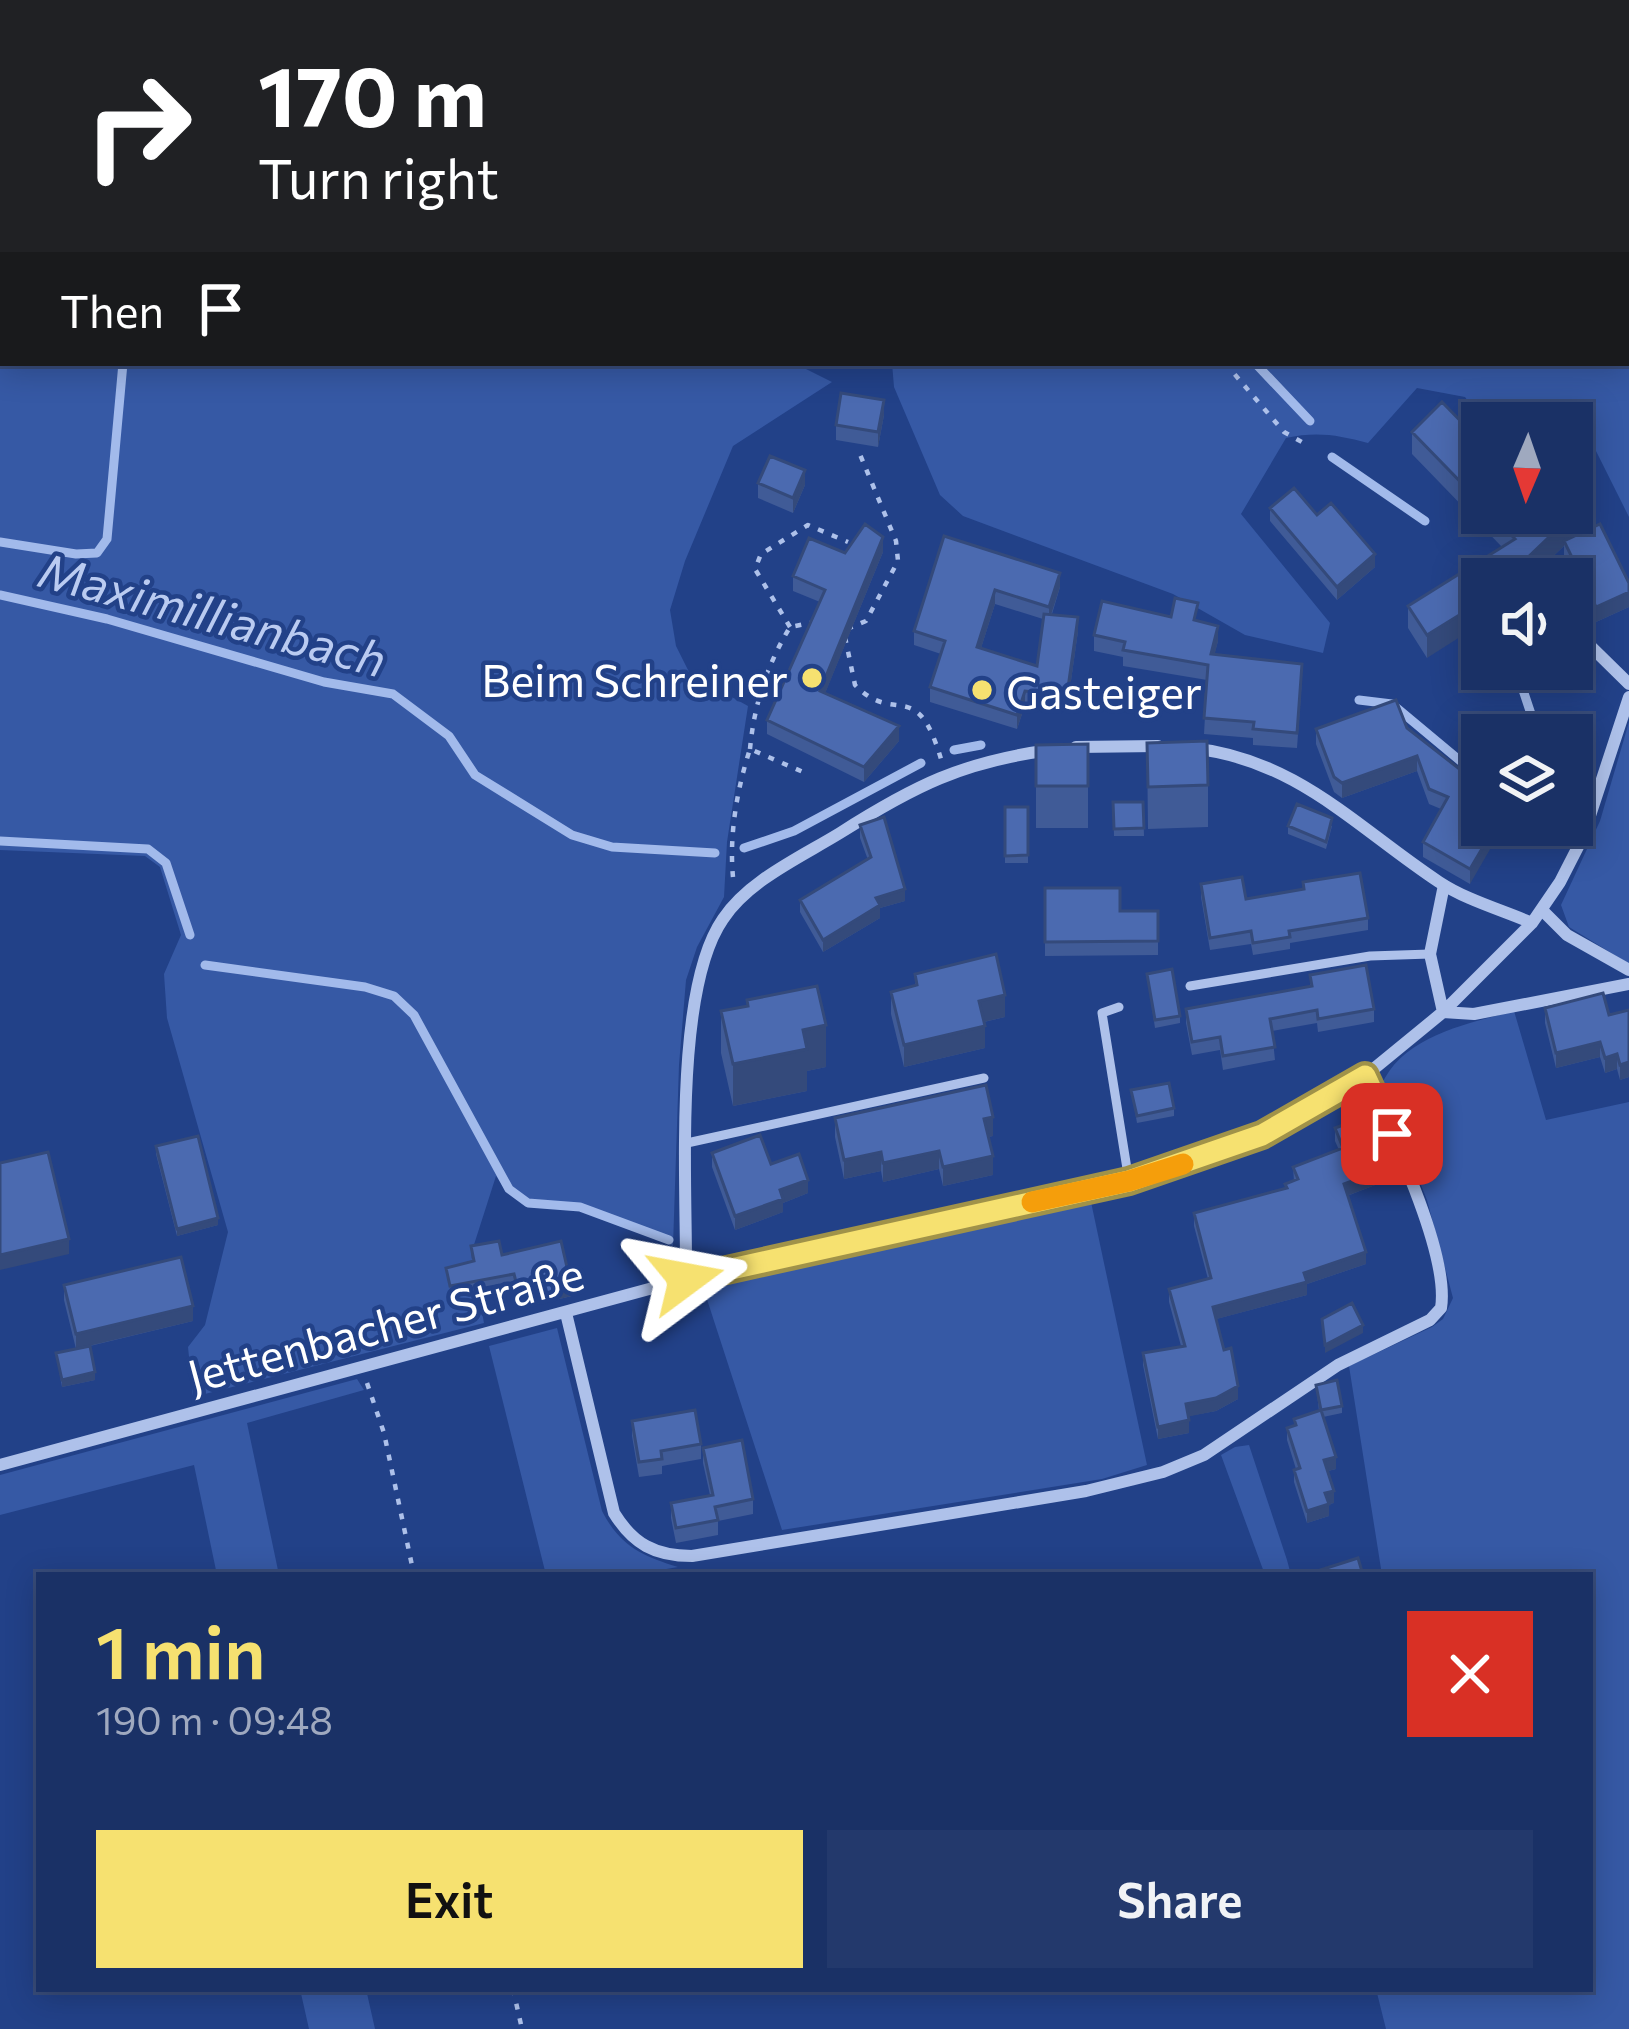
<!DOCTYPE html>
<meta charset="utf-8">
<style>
:root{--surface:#1a3166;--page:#23396c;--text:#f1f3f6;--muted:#9fa9bf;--line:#384c7a;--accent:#f6e170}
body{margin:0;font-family:Commissioner,sans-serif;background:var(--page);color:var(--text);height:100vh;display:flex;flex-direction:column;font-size:45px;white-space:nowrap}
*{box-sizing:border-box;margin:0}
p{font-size:39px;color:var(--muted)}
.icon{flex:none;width:66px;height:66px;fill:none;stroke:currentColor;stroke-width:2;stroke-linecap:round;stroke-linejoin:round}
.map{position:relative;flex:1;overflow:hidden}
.sheet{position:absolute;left:36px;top:1572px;width:1557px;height:420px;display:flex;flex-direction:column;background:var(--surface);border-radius:0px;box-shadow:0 6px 30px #0003,0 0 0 3px var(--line)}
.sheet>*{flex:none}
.top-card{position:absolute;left:0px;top:0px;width:1629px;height:366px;box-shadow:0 6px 30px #0003,0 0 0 3px var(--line);background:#202124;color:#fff;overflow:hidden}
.needle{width:78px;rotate:182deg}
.fabs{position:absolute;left:1461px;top:402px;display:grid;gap:24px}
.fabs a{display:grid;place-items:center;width:132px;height:132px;border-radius:0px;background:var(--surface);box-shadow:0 6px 30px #0003,0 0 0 3px var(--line);font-size:60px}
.pin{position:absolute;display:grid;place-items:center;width:102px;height:102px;color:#fff;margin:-51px;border-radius:24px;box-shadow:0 6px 18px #0006}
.me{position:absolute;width:132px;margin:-66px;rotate:77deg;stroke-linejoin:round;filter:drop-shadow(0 0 9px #0008)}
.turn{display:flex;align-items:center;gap:42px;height:252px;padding:0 60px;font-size:54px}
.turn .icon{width:156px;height:156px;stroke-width:2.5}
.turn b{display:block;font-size:84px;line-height:102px}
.then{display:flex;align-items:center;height:114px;padding:0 60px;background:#0003;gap:24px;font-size:45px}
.round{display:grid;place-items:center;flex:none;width:126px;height:126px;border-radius:0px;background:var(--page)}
.headline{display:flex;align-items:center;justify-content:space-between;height:204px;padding:0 60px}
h1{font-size:72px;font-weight:600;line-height:90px;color:var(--accent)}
.primary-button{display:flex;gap:24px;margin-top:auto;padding:24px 60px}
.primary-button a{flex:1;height:138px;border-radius:0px;background:var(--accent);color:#111;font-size:48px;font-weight:600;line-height:138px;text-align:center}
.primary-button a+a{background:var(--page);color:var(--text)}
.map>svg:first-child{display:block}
.green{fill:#3659a5}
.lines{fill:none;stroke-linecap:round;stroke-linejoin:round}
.stream{stroke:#a2baeb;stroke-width:9}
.path{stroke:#aec1ea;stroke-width:4.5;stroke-dasharray:6 9;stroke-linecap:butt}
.lane{stroke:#aec1ea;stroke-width:9}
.street{stroke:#aec1ea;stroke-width:12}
.wall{fill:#405b97;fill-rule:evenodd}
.shaded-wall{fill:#344a7b}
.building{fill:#4b6ab0;stroke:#344a7b;stroke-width:3}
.route-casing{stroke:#a09249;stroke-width:30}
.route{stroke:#f6e170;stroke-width:21}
.slow{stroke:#f59e0b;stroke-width:21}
.poi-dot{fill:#f6e170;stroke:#224188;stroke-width:4.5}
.labels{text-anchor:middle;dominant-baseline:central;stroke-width:9;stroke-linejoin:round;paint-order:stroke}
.poi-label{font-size:45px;fill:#fff;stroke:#224188;text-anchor:end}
.street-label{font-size:45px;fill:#fff;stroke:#224188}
.water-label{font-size:48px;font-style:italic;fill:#bacbf1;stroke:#224188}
</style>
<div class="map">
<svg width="1629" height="2029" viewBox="0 0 1629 2029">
<rect width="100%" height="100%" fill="#224188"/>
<!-- green -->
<path class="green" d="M 0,0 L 245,3 L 3,3 L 3,363 L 794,363 L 832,382 L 733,446 L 685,561 L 670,610 L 676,646 L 690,674 L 748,706 L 727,842 L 724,897 L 697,947 L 686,980 L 679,1065 L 673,1246 L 579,1210 L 527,1206 L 507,1192 L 496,1176 L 471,1254 L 484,1323 L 193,1397 L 188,1347 L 205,1325 L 228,1232 L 167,1018 L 164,974 L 181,935 L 160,867 L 145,856 L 0,850 Z
M 876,0 L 1629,0 L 1629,517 L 1582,423 L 1572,427 L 1572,423 L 1484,423 L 1465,397 L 1417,388 L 1368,443 C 1339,435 1316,431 1286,438 L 1241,514 L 1330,623 L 1323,653 L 1245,635 L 1173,594 L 963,516 L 940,495 L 894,387 L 892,363 L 1626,363 L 1626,3 Z
M 1629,722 L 1629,964 L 1569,927 L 1561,905 L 1600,821 Z
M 1514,1011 L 1546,1120 L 1629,1102 L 1629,2029 L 1386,2029 L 1376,1989 L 1590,1989 L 1590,1575 L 1382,1575 L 1349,1366 L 1432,1327 L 1443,1319 L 1453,1298 L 1427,1200 L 1381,1086 C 1402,1036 1467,1024 1514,1011 Z
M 1091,1202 L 1147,1465 L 1102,1479 L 782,1530 L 702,1284 Z
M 557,1328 L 602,1511 C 620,1546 642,1556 678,1567 L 632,1575 L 546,1575 L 489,1346 Z
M 357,1379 L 364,1390 L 247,1423 L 279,1575 L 217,1575 L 194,1465 L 0,1515 L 0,1475 Z
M 1249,1445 L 1287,1560 L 1291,1575 L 1265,1575 L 1221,1455 L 1235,1447 Z
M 300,1989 L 366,1989 L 375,2029 L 309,2029 Z"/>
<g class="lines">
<!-- stream -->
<path class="stream" d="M 1105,0 L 1105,3
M 1255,363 L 1310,421
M 1332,457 L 1425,521
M 0,542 L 76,554 L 97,553 L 107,539 L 123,363
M 0,595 L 107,619 L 324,682 L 393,694 L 449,736 L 475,775 L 572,835 L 612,847 L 715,853
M 1516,669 L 1532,717 L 1533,735
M 1359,700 L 1392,704 L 1482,779
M 954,750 L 981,745
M 0,841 L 148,849 L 166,863 L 190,935
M 744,848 L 794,831 L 921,763
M 205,965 L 365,987 L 394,996 L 414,1015 L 509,1189 L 528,1203 L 580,1207 L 669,1240"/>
<!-- path -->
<path class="path" d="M 923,0 L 925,3
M 1225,363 L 1284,432 L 1309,446
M 790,627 L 755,569 L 761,554 L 808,525 L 848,542
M 847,629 L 866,621 L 898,561 L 896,541 L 859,452
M 845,637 L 855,685 C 896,727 916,675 941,759
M 750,749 C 754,705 767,665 790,627 L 815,622
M 733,877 C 729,835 737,789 750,749 L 803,772
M 367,1383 L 384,1433 L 414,1575
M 513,1989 L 522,2029"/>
<!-- lane -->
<path class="lane" d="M 1190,986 L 1370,956 L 1430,954
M 1119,1007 L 1102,1013 L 1129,1181
M 687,1143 L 984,1078"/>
<!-- street -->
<path class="street" d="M 1572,628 L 1629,684
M 1076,747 L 1158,746
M 1190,748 C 1295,758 1356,827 1439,882 C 1466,900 1502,910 1532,923
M 1444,885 L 1430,954 L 1443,1012 L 1474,1014 L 1629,984
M 1542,910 L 1567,935 L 1629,970
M 686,1279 C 687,1189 673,991 723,919 C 749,880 801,857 840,833 C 914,786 962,762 1050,750
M 566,1313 L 614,1513 C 633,1544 655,1556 692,1556 L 1086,1491 L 1163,1472 L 1204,1455 L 1338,1365 L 1430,1320 L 1441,1308 C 1450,1253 1389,1128 1365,1076
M 0,1465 L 686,1279 L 1129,1181 L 1262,1135 L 1365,1076 L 1443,1012 L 1532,923 L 1560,882 L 1583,837 L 1629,697"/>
</g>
<!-- wall -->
<path class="wall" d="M 884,415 L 878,447 L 836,440 L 836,425 Z
M 1412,432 L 1482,443 L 1482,513 L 1550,513 L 1572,537 L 1629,583 L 1629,607 L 1596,622 L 1564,556 L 1564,546 L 1529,579 L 1482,579 L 1427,658 L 1408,628 L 1408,606 L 1502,547 L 1412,454 Z
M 758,483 L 805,485 L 793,513 L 758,498 Z
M 1270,508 L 1317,515 L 1375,567 L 1337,600 L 1270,521 Z
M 944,536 L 1060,587 L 1052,614 L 1078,631 L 1067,709 L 1025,705 L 1017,729 L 930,702 L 930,687 L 941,654 L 914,645 L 914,631 ZM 995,604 L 1043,619 L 1037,666 L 981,648 Z
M 883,552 L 825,693 L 899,741 L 864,782 L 767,734 L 767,720 L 820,602 L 793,591 L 793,576 L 845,553 Z
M 1171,617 L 1197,621 L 1218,641 L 1214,655 L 1302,679 L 1297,748 L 1253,745 L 1253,738 L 1204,734 L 1207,680 L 1123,666 L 1123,657 L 1094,651 L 1094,635 Z
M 1407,728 L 1462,771 L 1482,782 L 1470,884 L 1423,857 L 1423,842 L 1441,809 L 1429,804 L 1417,771 L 1342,798 L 1334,792 L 1316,744 L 1316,729 Z
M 1147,743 L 1208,785 L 1208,827 L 1148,829 Z
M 1088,744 L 1088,828 L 1036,828 L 1036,745 Z
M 1113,802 L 1143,802 L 1144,836 L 1114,836 Z
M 1005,807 L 1028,807 L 1028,863 L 1005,863 Z
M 860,825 L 905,901 L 880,908 L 880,918 L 823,952 L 800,912 L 800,900 L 868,860 L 860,838 Z
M 1288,826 L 1332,826 L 1326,849 L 1288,834 Z
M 1303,882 L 1368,918 L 1368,930 L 1290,943 L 1290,949 L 1253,955 L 1251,944 L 1210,950 L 1201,897 L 1201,884 L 1246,899 L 1303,890 Z
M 1045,888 L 1120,911 L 1158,911 L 1158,955 L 1045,956 Z
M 915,974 L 1005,1017 L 984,1022 L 985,1048 L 904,1067 L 891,1014 L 891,992 L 915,986 Z
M 1147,974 L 1180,1016 L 1180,1023 L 1155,1028 Z
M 1310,975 L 1374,1009 L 1374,1022 L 1318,1032 L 1317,1023 L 1272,1031 L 1275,1060 L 1223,1070 L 1220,1050 L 1192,1055 L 1186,1023 L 1186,1009 L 1310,986 Z
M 747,1000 L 826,1067 L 807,1071 L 807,1091 L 733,1106 L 721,1053 L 721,1011 L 747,1006 Z
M 1545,1008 L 1609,1015 L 1629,1010 L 1629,1077 L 1620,1080 L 1617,1069 L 1605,1073 L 1600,1057 L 1556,1068 L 1545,1023 Z
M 1131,1090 L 1174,1108 L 1174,1116 L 1137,1123 Z
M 835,1118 L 993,1136 L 988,1137 L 993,1175 L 943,1186 L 939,1169 L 883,1182 L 881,1171 L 844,1179 L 835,1137 Z
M 1335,1128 L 1388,1180 L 1347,1196 L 1366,1264 L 1307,1284 L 1307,1295 L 1216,1319 L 1238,1399 L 1216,1411 L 1188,1416 L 1189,1433 L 1158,1439 L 1143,1365 L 1143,1353 L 1181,1346 L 1169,1302 L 1169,1289 L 1208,1279 L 1194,1226 L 1194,1213 L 1285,1189 L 1285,1184 L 1294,1181 L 1293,1167 L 1339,1150 L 1335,1141 Z
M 156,1146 L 218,1225 L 177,1236 L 156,1154 Z
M 712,1153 L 771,1164 L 808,1193 L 783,1203 L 783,1212 L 735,1230 L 712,1167 Z
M 471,1246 L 502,1255 L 572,1296 L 521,1308 L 514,1281 L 450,1293 L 446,1268 L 472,1262 Z
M 64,1285 L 193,1321 L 90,1346 L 95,1380 L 62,1387 L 56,1353 L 76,1349 L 64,1300 Z
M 1316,1385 L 1342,1406 L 1342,1413 L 1323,1417 L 1336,1469 L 1328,1471 L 1334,1503 L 1329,1504 L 1329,1516 L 1307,1523 L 1294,1482 L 1294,1470 L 1296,1469 L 1287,1440 L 1287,1428 L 1294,1426 L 1294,1419 L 1319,1411 Z
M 632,1421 L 701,1444 L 701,1459 L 662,1466 L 662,1474 L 639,1477 L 632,1436 Z
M 703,1448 L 753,1499 L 753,1514 L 718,1521 L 718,1535 L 676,1543 L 671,1518 L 671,1503 L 710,1495 L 703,1463 Z"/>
<!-- shaded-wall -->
<path class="shaded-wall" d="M 884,400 L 884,415 L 878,447 L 878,432 Z
M 805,470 L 805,485 L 793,513 L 793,498 Z
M 1572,515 L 1572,537 L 1564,541 L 1564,546 L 1529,579 L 1518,579 L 1519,566 Z
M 883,537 L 883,552 L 820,706 L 820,691 Z
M 1375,554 L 1375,567 L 1337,600 L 1337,587 Z
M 1060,573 L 1060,587 L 1049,621 L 1049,607 Z
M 995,590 L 995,604 L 977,661 L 977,647 Z
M 1629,592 L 1629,607 L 1596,622 L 1596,607 Z
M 1482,601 L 1482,623 L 1427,658 L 1427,635 Z
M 1078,617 L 1078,631 L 1067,709 L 1067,695 Z
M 1218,626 L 1218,641 L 1211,670 L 1211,654 Z
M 1025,691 L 1025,705 L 1017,729 L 1017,715 Z
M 899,726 L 899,741 L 864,782 L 864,767 Z
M 1417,756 L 1417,771 L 1342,798 L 1342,783 Z
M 1496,825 L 1504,825 L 1470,884 L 1470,869 Z
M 905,889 L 905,901 L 880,908 L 880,918 L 823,952 L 823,940 L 876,898 Z
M 1005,995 L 1005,1017 L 979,1023 L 979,1001 Z
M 826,1025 L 826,1067 L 807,1071 L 807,1091 L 733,1106 L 733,1064 L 803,1030 Z
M 985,1026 L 985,1048 L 904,1067 L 904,1045 Z
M 1600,1042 L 1600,1057 L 1556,1068 L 1556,1053 Z
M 1617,1054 L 1617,1069 L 1605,1073 L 1605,1058 Z
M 1629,1062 L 1629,1077 L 1620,1080 L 1620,1065 Z
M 993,1117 L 993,1136 L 984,1138 L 984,1119 Z
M 939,1151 L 939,1169 L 883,1182 L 883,1163 Z
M 881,1152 L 881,1171 L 844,1179 L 844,1160 Z
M 993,1156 L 993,1175 L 943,1186 L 943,1167 Z
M 1388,1168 L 1388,1180 L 1344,1197 L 1344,1184 Z
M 808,1180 L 808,1193 L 783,1203 L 783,1212 L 735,1230 L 735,1216 L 780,1190 Z
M 218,1218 L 218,1225 L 177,1236 L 177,1229 Z
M 69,1239 L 69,1254 L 0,1270 L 0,1255 Z
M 1366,1252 L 1366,1264 L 1307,1284 L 1307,1295 L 1213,1320 L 1213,1307 Z
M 572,1289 L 572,1296 L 521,1308 L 521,1301 Z
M 193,1306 L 193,1321 L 76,1349 L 76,1334 Z
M 1363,1325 L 1363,1333 L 1325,1353 L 1325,1345 Z
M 95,1372 L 95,1380 L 62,1387 L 62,1380 Z
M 1238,1386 L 1238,1399 L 1216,1411 L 1186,1417 L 1186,1404 Z
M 1189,1420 L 1189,1433 L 1158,1439 L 1158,1427 Z
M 1336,1457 L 1336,1469 L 1324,1472 L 1324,1460 Z
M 1334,1491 L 1334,1503 L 1325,1505 L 1325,1493 Z
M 1329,1504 L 1329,1516 L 1307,1523 L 1307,1511 Z"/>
<!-- building -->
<path class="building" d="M 841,393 L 884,400 L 878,432 L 836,425 Z
M 1442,402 L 1482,443 L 1482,504 L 1412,432 Z
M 770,456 L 805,470 L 793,498 L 758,483 Z
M 1294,488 L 1317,515 L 1331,503 L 1375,554 L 1337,587 L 1270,508 Z
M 1490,513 L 1550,513 L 1553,516 L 1557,513 L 1571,513 L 1572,515 L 1519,566 L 1525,574 L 1518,579 L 1482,579 L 1482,601 L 1427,635 L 1408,606 L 1515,539 Z
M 865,524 L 883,537 L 820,691 L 899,726 L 864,767 L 767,720 L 825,590 L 793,576 L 809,538 L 845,553 Z
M 1600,524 L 1629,583 L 1629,592 L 1596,607 L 1564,541 Z
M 944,536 L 1060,573 L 1049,607 L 995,590 L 977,647 L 1037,666 L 1044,614 L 1078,617 L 1067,695 L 1025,691 L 1017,715 L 930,687 L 945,641 L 914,631 Z
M 1175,598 L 1198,603 L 1194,620 L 1218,626 L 1211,654 L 1302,664 L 1297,733 L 1253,729 L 1254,722 L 1204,718 L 1208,665 L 1123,650 L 1125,642 L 1094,635 L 1102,601 L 1171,617 Z
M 1396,700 L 1407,728 L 1462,771 L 1482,782 L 1482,825 L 1496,825 L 1470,869 L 1423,842 L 1448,797 L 1429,789 L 1417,756 L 1342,783 L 1334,777 L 1316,729 Z
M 1207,741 L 1208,785 L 1148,787 L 1147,743 Z
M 1088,744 L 1088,786 L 1036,786 L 1036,745 Z
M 1113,802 L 1143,802 L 1144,828 L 1114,829 Z
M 1297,804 L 1332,818 L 1326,842 L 1288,826 Z
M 1005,807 L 1028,807 L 1028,855 L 1005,856 Z
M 884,817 L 905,889 L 876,898 L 880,905 L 823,940 L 800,900 L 871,857 L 860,825 Z
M 1360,873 L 1368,918 L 1289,931 L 1290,937 L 1253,943 L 1251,931 L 1210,938 L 1201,884 L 1242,877 L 1246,899 L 1304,889 L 1303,882 Z
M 1045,888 L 1120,888 L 1120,911 L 1158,911 L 1158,941 L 1045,942 Z
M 996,954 L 1005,995 L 979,1001 L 985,1026 L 904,1045 L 891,992 L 917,985 L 915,974 Z
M 1366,965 L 1374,1009 L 1318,1019 L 1317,1010 L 1270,1019 L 1275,1047 L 1223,1056 L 1220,1037 L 1192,1042 L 1186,1009 L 1312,986 L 1310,975 Z
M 1172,969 L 1180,1016 L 1155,1020 L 1147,974 Z
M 817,986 L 826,1025 L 803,1030 L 807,1049 L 733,1064 L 721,1011 L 748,1006 L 747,1000 Z
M 1603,993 L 1609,1015 L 1629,1010 L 1629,1062 L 1620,1065 L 1617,1054 L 1605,1058 L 1600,1042 L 1556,1053 L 1545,1008 Z
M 1169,1083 L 1174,1108 L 1137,1116 L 1131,1090 Z
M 986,1085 L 993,1117 L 984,1119 L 993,1156 L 943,1167 L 939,1151 L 883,1163 L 881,1152 L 844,1160 L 835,1118 Z
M 1368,1116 L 1388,1168 L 1344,1184 L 1366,1252 L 1304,1273 L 1307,1282 L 1213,1307 L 1224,1350 L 1231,1348 L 1238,1386 L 1216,1398 L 1186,1404 L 1189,1420 L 1158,1427 L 1143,1353 L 1185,1346 L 1169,1289 L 1211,1278 L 1194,1213 L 1287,1188 L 1285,1184 L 1298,1179 L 1293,1167 L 1343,1148 L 1335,1128 Z
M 760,1135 L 771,1164 L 799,1154 L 808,1180 L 780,1190 L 783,1199 L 735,1216 L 712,1153 Z
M 198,1136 L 218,1218 L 177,1229 L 156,1146 Z
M 48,1152 L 69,1239 L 0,1255 L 0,1163 Z
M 499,1241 L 502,1255 L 561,1241 L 572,1289 L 521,1301 L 514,1274 L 450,1286 L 446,1268 L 474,1261 L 471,1246 Z
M 181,1257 L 193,1306 L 76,1334 L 64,1285 Z
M 1352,1303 L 1363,1325 L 1325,1345 L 1322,1319 Z
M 90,1346 L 95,1372 L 62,1380 L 56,1353 Z
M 1337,1380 L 1342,1406 L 1321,1410 L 1316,1385 Z
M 695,1410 L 701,1444 L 661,1451 L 662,1459 L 639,1462 L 632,1421 Z
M 1321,1410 L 1336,1457 L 1324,1460 L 1334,1491 L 1325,1493 L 1329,1504 L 1307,1511 L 1294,1470 L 1300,1468 L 1287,1428 L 1296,1425 L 1294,1419 Z
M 742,1440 L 753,1499 L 715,1507 L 718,1520 L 676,1528 L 671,1503 L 713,1495 L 703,1448 Z
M 1358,1558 L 1363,1575 L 1315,1575 L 1314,1572 Z"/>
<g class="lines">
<!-- route casing -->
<g class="route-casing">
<path id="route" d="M 686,1279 L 1129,1181 L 1262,1135 L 1365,1076 L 1392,1134"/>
</g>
<!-- route -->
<use href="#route" class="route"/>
<!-- slow -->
<path class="slow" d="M 1032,1202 L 1129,1181 L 1183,1164"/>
</g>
<!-- markers -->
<g class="poi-dot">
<circle cx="812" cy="678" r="12"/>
<circle cx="982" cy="690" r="12"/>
</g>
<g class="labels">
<!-- poi labels -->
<g class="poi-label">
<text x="788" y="678">Beim Schreiner</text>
<text x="1006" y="690" text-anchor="start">Gasteiger</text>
</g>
<!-- street labels -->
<g class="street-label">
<text transform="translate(385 1323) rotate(-15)">Jettenbacher Straße</text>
</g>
<!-- water labels -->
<g class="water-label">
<text transform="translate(213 613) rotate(15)">Maximillianbach</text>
</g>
</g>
</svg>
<div class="fabs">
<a><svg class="needle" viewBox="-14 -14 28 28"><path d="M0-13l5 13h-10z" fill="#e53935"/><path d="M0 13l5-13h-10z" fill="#9fa9bf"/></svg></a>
<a><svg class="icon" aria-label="sound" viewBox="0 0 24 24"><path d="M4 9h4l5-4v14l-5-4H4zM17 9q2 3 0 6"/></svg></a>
<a><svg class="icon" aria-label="layers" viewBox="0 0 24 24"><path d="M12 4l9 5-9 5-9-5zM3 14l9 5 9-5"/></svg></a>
</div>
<div class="pin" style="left:1392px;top:1134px;background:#d93025"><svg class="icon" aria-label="arrive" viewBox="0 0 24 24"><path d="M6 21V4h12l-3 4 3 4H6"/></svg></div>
<svg class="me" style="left:686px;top:1279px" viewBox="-20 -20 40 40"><path d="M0-17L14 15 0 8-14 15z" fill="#f6e170" stroke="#fff" stroke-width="4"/></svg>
<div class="top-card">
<div class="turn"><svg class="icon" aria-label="right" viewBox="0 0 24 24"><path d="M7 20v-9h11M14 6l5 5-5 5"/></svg><div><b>170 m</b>Turn right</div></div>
<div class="then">Then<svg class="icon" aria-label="arrive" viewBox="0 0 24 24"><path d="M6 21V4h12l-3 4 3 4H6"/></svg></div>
</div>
<section class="sheet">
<div class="headline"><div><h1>1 min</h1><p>190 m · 09:48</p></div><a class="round" style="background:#d93025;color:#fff"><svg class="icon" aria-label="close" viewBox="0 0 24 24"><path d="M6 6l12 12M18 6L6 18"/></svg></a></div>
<div class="primary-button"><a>Exit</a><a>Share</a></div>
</section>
</div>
